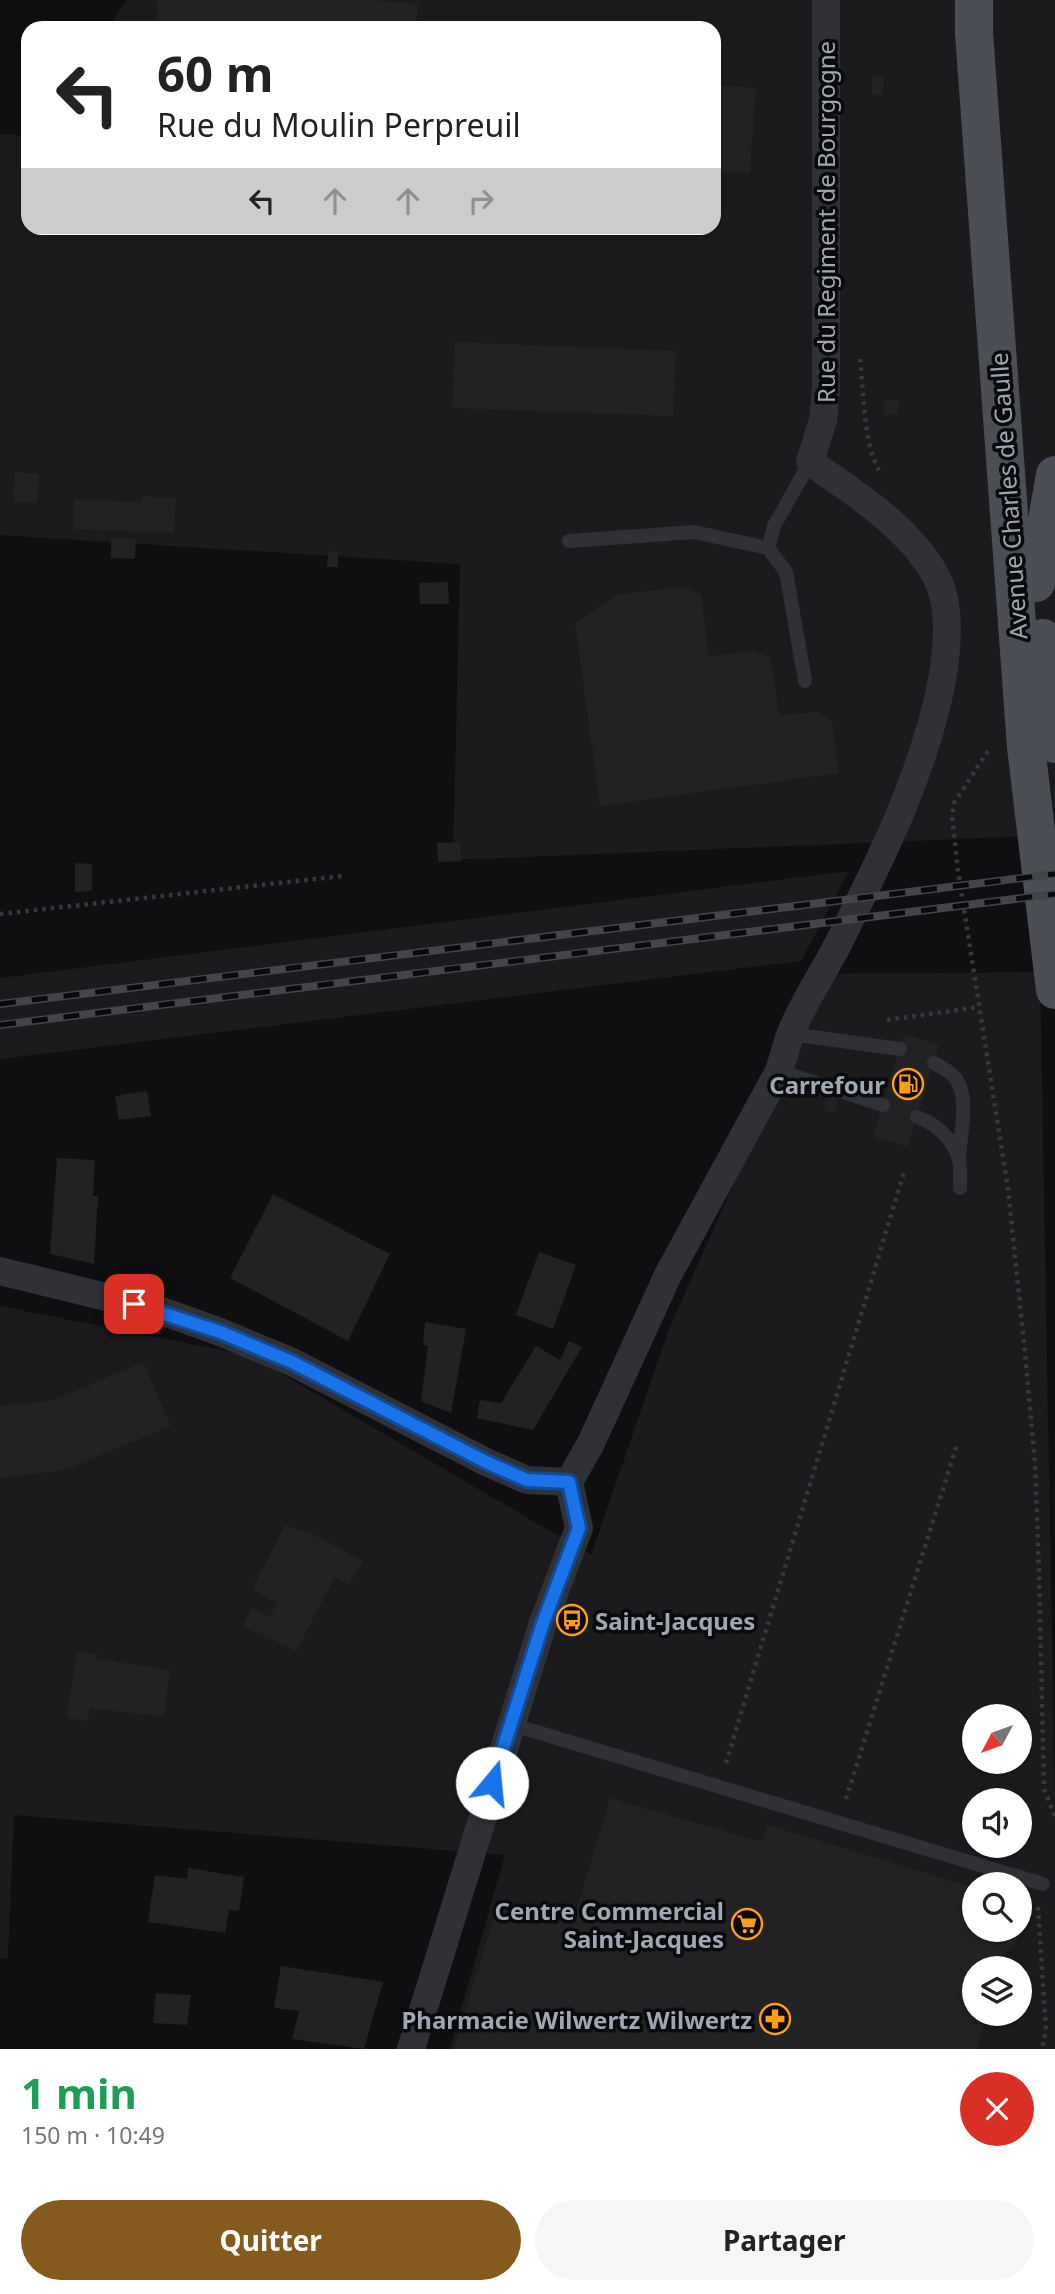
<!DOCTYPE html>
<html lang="fr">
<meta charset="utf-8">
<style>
:root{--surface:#fff;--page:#f6f6f6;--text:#222;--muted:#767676;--accent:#855a1e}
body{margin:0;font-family:"Noto Sans",sans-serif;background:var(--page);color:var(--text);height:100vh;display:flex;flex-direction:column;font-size:26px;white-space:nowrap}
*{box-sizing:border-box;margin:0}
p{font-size:23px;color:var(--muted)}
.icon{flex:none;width:38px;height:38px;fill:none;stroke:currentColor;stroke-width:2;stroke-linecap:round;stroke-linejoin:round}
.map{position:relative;height:2049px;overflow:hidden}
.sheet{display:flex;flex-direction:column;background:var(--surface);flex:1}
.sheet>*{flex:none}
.top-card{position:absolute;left:21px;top:21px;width:700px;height:214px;border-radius:21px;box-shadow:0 2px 5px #0004;background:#fff;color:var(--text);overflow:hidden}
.needle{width:46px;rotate:229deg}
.controls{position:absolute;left:962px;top:1704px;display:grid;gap:14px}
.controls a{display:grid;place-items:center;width:70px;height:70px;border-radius:50%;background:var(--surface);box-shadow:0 2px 5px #0004;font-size:35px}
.pin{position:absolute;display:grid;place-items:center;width:60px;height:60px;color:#fff;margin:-30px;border-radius:14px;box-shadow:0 4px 10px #0006}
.me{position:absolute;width:77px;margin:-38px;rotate:17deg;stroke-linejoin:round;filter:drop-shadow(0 0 5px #0008)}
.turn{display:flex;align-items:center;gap:24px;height:147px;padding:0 21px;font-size:32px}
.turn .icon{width:91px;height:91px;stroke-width:2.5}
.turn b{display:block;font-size:49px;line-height:60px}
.lanes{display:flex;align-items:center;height:66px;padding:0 21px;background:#0003;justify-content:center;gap:35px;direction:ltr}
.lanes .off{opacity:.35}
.round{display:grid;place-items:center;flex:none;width:74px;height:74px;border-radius:37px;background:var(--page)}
.summary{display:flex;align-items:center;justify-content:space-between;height:119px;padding:0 21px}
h1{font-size:42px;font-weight:700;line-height:52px;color:#1e9e55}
.button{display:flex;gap:14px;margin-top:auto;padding:14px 21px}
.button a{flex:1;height:80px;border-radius:42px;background:var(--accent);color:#fff;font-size:28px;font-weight:700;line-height:80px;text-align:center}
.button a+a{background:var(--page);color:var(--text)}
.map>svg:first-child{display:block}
.built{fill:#1b1b1e;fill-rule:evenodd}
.building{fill:#222225}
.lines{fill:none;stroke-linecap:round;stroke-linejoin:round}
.path{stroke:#36383d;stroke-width:4.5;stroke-dasharray:3.5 5;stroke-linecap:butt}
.service{stroke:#303136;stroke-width:14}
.minor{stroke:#303136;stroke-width:28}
.primary{stroke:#4c4e55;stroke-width:38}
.rail-casing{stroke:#43454b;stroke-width:8}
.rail{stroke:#0a0a0c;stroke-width:5;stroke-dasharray:16;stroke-linecap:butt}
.route-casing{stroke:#114b97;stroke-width:18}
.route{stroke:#1a73e8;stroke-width:12}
.labels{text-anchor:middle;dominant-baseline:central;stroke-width:7;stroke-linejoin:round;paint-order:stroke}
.street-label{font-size:24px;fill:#9fa7b3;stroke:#0a0a0c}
.poi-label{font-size:24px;font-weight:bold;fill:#9fa7b3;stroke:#0a0a0c;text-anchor:end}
</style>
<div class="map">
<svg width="1055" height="2049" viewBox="0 0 1055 2049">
<rect width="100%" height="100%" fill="#0f0f11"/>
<!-- built -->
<path class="built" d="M 127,0 L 1055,0 L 1055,835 L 453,860 L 460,564 L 0,535 L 0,134 L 28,136 L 28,228 L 714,228 L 714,28 L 108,28 Z
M 849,871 L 801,961 L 0,1059 L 0,978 Z
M 1040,972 L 1055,1815 L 1055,2049 L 450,2049 L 505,1855 L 14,1815 L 8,1958 L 0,1959 L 0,1306 L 251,1356 L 591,1555 L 669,1329 L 827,974 ZM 975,1717 L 1020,1717 L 1020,1762 L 975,1762 ZM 975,1801 L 1020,1801 L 1020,1846 L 975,1846 ZM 975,1885 L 1020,1885 L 1020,1930 L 975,1930 ZM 975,1969 L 1020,1969 L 1020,2014 L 975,2014 Z"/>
<!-- building -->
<path class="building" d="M 158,0 L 370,0 L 418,4 L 416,28 L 156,28 Z
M 872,76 L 883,76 L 883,95 L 872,95 Z
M 714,85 L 756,88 L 750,173 L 714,171 Z
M 455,342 L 676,351 L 673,416 L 452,408 Z
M 898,400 L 899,414 L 884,415 L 883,401 Z
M 15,472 L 39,474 L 37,503 L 13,502 Z
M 141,496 L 176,498 L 174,533 L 73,529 L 74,499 L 141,502 Z
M 111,539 L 136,539 L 135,559 L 111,558 Z
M 328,551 L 338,552 L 338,567 L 327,567 Z
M 448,582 L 449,604 L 420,604 L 419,583 Z
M 682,587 L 701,594 L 709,656 L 756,651 L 771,658 L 779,715 L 818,712 L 832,721 L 839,773 L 600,806 L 575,623 L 616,595 Z
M 460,842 L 462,861 L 438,862 L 437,843 Z
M 75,863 L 92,864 L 92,891 L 75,892 Z
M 904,1034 L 939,1045 L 908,1147 L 873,1136 Z
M 147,1091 L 151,1116 L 119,1120 L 115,1096 Z
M 828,1095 L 838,1099 L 834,1113 L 824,1110 Z
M 57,1158 L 95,1160 L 93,1196 L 98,1196 L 94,1264 L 50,1254 Z
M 273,1194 L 390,1254 L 348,1341 L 230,1278 Z
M 539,1252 L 576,1265 L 553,1329 L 516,1315 Z
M 425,1322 L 466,1329 L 451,1413 L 421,1401 L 428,1346 L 423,1345 Z
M 569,1341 L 582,1347 L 533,1430 L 477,1418 L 480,1400 L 501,1403 L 536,1346 L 560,1360 Z
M 143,1362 L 171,1426 L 65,1470 L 0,1478 L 0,1406 L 51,1401 Z
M 285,1525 L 314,1535 L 363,1561 L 349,1585 L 335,1577 L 296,1651 L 242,1626 L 252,1607 L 270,1617 L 277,1603 L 252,1589 Z
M 77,1652 L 98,1654 L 97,1659 L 170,1670 L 164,1717 L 90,1708 L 88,1721 L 67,1718 Z
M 610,1798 L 762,1842 L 768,1825 L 975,1888 L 975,1930 L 1022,1930 L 1016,1942 L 1007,1952 L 990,1964 L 990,1969 L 975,1969 L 975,2014 L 987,2014 L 977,2049 L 454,2049 L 497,1906 L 522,1914 L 525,1904 L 574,1918 Z
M 188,1868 L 244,1877 L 239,1911 L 229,1910 L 225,1933 L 148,1922 L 155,1875 L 187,1879 Z
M 281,1966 L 383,1982 L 364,2049 L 292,2039 L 299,2011 L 274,2008 Z
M 156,1993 L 191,1995 L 187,2025 L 153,2023 Z"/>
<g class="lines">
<!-- path -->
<path class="path" d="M 860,359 C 864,391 863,443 879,470
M 988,751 L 954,803 L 952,816 L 958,871 L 1008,1189 L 1025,1353 L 1035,1463 L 1039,1571 L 1044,1789 L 1055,1817
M 0,914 L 342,876
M 887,1020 L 979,1007
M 726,1763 L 904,1172
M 846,1799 L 957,1444
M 1038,1907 L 1046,2030 L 1042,2049"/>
<!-- service -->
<path class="service" d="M 569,541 L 694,532 L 768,548
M 805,681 L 786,572 L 768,548 L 774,526 L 810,462
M 790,1034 L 900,1049
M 934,1063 C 943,1068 955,1074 959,1084 C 968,1105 960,1136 959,1158
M 779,1071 L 883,1105
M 917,1117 C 936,1124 954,1139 959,1160 C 961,1168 960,1179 960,1188
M 510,1724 L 1043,1884"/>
<!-- minor -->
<path class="minor" d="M 0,1271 L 159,1310 L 220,1332 L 292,1362 L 488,1463 L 527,1480 L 569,1482
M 411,2049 L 543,1623 L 579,1528 L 569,1482 L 591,1443 L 668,1275 L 779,1071 C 783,1059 786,1047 790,1035 C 802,1004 822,975 837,946 C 880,861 924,774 942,680 C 947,651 951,613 940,585 C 918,533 855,493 810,462 L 823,420 L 826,390 L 826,0"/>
<!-- primary -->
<path class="primary" d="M 974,0 L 974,33 L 1026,747 L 1055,990
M 1036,583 L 1055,475
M 1043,638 L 1055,744"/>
<!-- rail casing -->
<g class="rail-casing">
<path id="rail" d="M 0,1004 L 1055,874
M 0,1025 L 1055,894"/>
</g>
<!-- rail -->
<use href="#rail" class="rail"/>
</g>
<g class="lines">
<!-- route casing -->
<g class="route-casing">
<path id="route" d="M 134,1304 L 220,1332 L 292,1362 L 488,1463 L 527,1480 L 569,1482 L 579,1528 L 543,1623 L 492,1783"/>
</g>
<!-- route -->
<use href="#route" class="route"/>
</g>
<!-- icons -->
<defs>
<g id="fuel-ring" transform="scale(1.575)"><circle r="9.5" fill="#0a0a0c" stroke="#ff9f19" stroke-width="1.5"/><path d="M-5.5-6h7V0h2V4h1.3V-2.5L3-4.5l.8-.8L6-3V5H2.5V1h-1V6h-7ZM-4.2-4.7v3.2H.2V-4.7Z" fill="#ff9f19"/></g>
<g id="bus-ring" transform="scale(1.575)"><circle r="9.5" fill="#0a0a0c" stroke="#ff9f19" stroke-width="1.5"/><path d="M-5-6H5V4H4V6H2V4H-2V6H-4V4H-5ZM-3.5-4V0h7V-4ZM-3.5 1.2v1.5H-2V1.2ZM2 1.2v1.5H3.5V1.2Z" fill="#ff9f19"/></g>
<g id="supermarket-ring" transform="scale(1.575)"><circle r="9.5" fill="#0a0a0c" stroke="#ff9f19" stroke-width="1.5"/><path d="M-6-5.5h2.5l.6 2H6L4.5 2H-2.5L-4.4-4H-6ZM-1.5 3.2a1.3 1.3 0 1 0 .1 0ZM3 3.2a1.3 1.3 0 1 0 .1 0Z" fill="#ff9f19"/></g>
<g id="pharmacy-ring" transform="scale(1.575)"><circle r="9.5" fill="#0a0a0c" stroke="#ff9f19" stroke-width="1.5"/><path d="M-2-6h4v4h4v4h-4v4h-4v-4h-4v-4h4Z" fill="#ff9f19"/></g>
</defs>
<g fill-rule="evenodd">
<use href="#fuel-ring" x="908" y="1084"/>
<use href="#bus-ring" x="572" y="1620"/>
<use href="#supermarket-ring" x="747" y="1924"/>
<use href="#pharmacy-ring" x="775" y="2019"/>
</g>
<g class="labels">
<!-- street labels -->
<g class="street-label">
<text transform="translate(825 222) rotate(-90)">Rue du Regiment de Bourgogne</text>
<text transform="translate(1008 496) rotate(-94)">Avenue Charles de Gaulle</text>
</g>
<!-- poi labels -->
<g class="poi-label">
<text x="885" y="1084">Carrefour</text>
<text x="595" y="1620" text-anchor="start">Saint-Jacques</text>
<text x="724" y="1910">Centre Commercial<tspan x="724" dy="28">Saint-Jacques</tspan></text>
<text x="752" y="2019">Pharmacie Wilwertz Wilwertz</text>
</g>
</g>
</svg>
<div class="controls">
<a><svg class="needle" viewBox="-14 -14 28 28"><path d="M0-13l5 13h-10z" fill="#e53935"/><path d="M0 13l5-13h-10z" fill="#767676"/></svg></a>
<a><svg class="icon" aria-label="sound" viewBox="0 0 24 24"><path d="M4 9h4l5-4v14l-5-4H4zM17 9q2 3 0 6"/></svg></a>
<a><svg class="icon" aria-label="search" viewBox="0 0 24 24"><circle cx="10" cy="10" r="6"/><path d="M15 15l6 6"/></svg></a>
<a><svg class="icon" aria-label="layers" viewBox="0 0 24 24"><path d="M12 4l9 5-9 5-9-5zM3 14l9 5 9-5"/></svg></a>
</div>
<div class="pin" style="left:134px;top:1304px;background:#d93025"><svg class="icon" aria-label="arrive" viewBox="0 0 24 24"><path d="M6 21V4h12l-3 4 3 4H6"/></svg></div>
<svg class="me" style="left:492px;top:1783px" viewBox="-20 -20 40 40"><circle r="19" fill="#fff"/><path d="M0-13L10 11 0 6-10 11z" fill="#1a73e8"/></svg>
<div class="top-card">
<div class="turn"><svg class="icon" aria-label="left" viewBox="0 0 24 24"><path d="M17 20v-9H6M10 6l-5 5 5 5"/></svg><div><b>60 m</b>Rue du Moulin Perpreuil</div></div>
<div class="lanes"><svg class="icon" aria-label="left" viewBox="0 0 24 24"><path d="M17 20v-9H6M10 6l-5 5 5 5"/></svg><svg class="icon off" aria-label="ahead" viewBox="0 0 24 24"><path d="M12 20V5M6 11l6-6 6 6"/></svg><svg class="icon off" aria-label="ahead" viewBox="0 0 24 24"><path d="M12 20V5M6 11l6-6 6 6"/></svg><svg class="icon off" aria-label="right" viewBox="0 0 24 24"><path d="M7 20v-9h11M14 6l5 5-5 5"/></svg></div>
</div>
</div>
<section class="sheet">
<div class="summary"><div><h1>1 min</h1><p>150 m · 10:49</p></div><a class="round" style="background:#d93025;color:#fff"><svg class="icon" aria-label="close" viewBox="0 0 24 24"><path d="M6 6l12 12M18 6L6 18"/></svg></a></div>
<div class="button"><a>Quitter</a><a>Partager</a></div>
</section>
